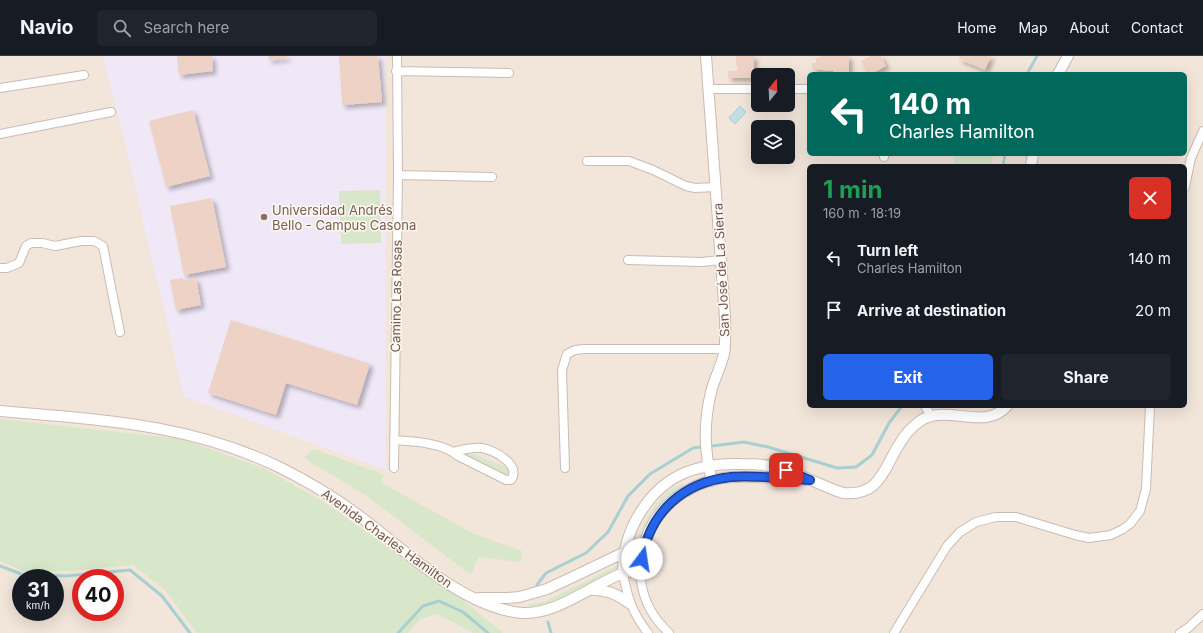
<!DOCTYPE html>
<meta charset="utf-8">
<style>
:root{--surface:#171b24;--page:#20242c;--text:#f1f3f6;--muted:#9ea1a6;--line:#363941;--accent:#2563eb}
body{margin:0;font-family:Inter,sans-serif;background:var(--page);color:var(--text);height:100vh;display:flex;flex-direction:column;font-size:15px;white-space:nowrap}
*{box-sizing:border-box;margin:0}
p{font-size:13px;color:var(--muted)}
.icon{flex:none;width:22px;height:22px;fill:none;stroke:currentColor;stroke-width:2;stroke-linecap:round;stroke-linejoin:round}
.map{position:relative;flex:1;overflow:hidden}
.panel{position:absolute;left:807px;top:108px;width:380px;height:244px;display:flex;flex-direction:column;background:var(--surface);border-radius:6px;box-shadow:0 4px 16px #0002}
.panel>*{flex:none}
.guide{position:absolute;left:807px;top:16px;width:380px;height:84px;border-radius:6px;box-shadow:0 4px 16px #0002;background:#00695c;color:#fff;overflow:hidden}
.needle{width:26px;rotate:18deg}
.controls{position:absolute;left:751px;top:12px;display:grid;gap:8px}
.controls a{display:grid;place-items:center;width:44px;height:44px;border-radius:6px;background:var(--surface);box-shadow:0 4px 16px #0002;font-size:20px}
.speed{position:absolute;left:12px;top:513px;display:flex;gap:8px;font-size:20px;font-weight:700;text-align:center}
.speed>*{display:grid;place-content:center;width:52px;height:52px;border-radius:50%;background:var(--surface);box-shadow:0 4px 16px #0002;line-height:1}
.speed small{font-size:10px;font-weight:400}
.speed .limit{border:6px solid #d22;background:#fff;color:#111}
.pin{position:absolute;display:grid;place-items:center;width:34px;height:34px;color:#fff;margin:-17px;border-radius:8px;box-shadow:0 2px 6px #0006}
.me{position:absolute;width:44px;margin:-22px;rotate:14deg;stroke-linejoin:round;filter:drop-shadow(0 0 3px #0008)}
.turn{display:flex;align-items:center;gap:14px;height:84px;padding:0 16px;font-size:18px}
.turn .icon{width:52px;height:52px;stroke-width:2.5}
.turn b{display:block;font-size:28px;line-height:34px}
.round{display:grid;place-items:center;flex:none;width:42px;height:42px;border-radius:6px;background:var(--page)}
.headline{display:flex;align-items:center;justify-content:space-between;height:68px;padding:0 16px}
h1{font-size:24px;font-weight:700;line-height:30px;color:#1e9e55}
.cta{display:flex;gap:8px;margin-top:auto;padding:8px 16px}
.cta a{flex:1;height:46px;border-radius:6px;background:var(--accent);color:#fff;font-size:16px;font-weight:700;line-height:46px;text-align:center}
.cta a+a{background:var(--page);color:var(--text)}
ul{padding:0;list-style:none}
li{display:flex;align-items:center;gap:12px;height:52px;padding:0 16px}
li div{flex:1}
li b{display:block;font-size:15px}
li em{font-style:normal}
header{display:flex;align-items:center;gap:24px;box-sizing:border-box;height:56px;padding:0 20px;background:var(--surface);border-bottom:1px solid var(--line)}
header strong{font-size:19px}
nav{display:flex;gap:22px;margin-inline-start:auto;font-size:14px}
.search{width:280px;height:36px;background:var(--page);display:flex;align-items:center;gap:10px;box-sizing:border-box;padding:0 14px;border-radius:6px;color:var(--muted);font-size:15px}
.map>svg:first-child{display:block}
.residential{fill:#f2e5da;fill-rule:evenodd}
.education{fill:#f0e7f7}
.green{fill:#d8e7ca}
.water{fill:#c1e0e3;stroke:#a8d0d3}
.lines{fill:none;stroke-linecap:round;stroke-linejoin:round}
.stream{stroke:#a8d0d3;stroke-width:3}
.building{fill:#edd2c5;filter:url(#shadow)}
.minor-casing{stroke:#ccbbb2;stroke-width:10}
.tertiary-casing{stroke:#ccbbb2;stroke-width:12}
.minor{stroke:#fff;stroke-width:8}
.tertiary{stroke:#fff;stroke-width:10}
.route-casing{stroke:#184099;stroke-width:10}
.route{stroke:#2563eb;stroke-width:7}
.education-dot{fill:#8d6e63;stroke:#fdf8f1;stroke-width:1.5}
.labels{text-anchor:middle;dominant-baseline:central;stroke-width:3;stroke-linejoin:round;paint-order:stroke}
.education-label{font-size:13px;fill:#785e54;stroke:#fdf8f1;text-anchor:start}
.street-label{font-size:13px;fill:#735a50;stroke:#fdf8f1}
</style>
<header>
<strong>Navio</strong>
<div class="search"><svg class="icon" aria-label="search" viewBox="0 0 24 24"><circle cx="10" cy="10" r="6"/><path d="M15 15l6 6"/></svg>Search here</div>
<nav><a>Home</a><a>Map</a><a>About</a><a>Contact</a></nav>
</header>
<div class="map">
<svg width="1203" height="577" viewBox="0 0 1203 577">
<defs>
<filter id="shadow"><feDropShadow dx="3.5" dy="3.5" stdDeviation="2" flood-color="#0004"/></filter>
</defs>
<rect width="100%" height="100%" fill="#fbf3eb"/>
<!-- residential -->
<path class="residential" d="M 0,0 L 1203,0 L 1203,577 L 0,577 ZM 809,18 L 1185,18 L 1185,98 L 809,98 ZM 758,19 L 788,19 L 788,49 L 758,49 ZM 758,71 L 788,71 L 788,101 L 758,101 ZM 809,110 L 1185,110 L 1185,350 L 809,350 ZM 21,522 L 55,522 L 55,556 L 21,556 ZM 81,522 L 115,522 L 115,556 L 81,556 Z"/>
<!-- education -->
<path class="education" d="M 103,0 L 385,0 L 386,414 L 184,341 L 124,83 Z"/>
<!-- green -->
<path class="green" d="M 956,98 L 994,98 L 991,110 L 966,110 L 954,108 Z
M 380,134 L 381,187 L 341,188 L 339,135 Z
M 0,363 L 182,383 L 263,412 L 324,446 L 464,545 L 503,577 L 473,577 L 438,558 L 420,563 L 408,577 L 197,577 L 165,534 L 133,509 L 69,515 L 23,515 L 0,505 Z
M 314,393 L 385,419 L 380,426 L 474,478 L 522,495 L 521,506 L 478,501 L 471,519 L 365,439 L 304,402 Z
M 468,397 L 474,398 L 506,411 L 510,419 L 505,420 L 465,400 Z
M 681,428 L 684,429 L 684,432 L 644,479 L 640,480 L 639,478 C 646,461 662,434 681,428 Z
M 616,510 L 620,512 L 619,514 L 549,548 L 540,551 L 529,551 L 528,549 L 546,545 Z"/>
<!-- water -->
<path class="water" d="M 740,50 L 746,56 L 735,68 L 729,62 Z"/>
<g class="lines">
<!-- stream -->
<path class="stream" d="M 1027,18 L 1037,0
M 1003,110 L 1005,98
M 712,390 L 744,386 L 768,391 L 837,412 L 856,411 L 872,399 L 889,367 L 902,350
M 0,510 L 21,518 L 66,520 L 130,514 L 162,540 L 190,577
M 537,529 L 546,517 L 586,497 L 608,476 L 628,440 L 650,418 L 693,392 L 700,391
M 548,566 L 551,577
M 398,577 L 423,550 L 439,545 L 463,556 L 488,577"/>
</g>
<!-- building -->
<path class="building" d="M 177,0 L 212,0 L 213,15 L 179,19 Z
M 268,0 L 287,0 L 287,2 L 269,4 Z
M 339,0 L 378,0 L 382,46 L 342,49 Z
M 736,0 L 754,0 L 754,14 L 766,14 L 766,16 L 771,16 L 771,15 L 785,15 L 785,19 L 758,19 L 758,22 L 728,22 L 728,15 L 738,15 L 738,9 L 736,9 Z
M 820,0 L 849,0 L 849,18 L 833,18 L 833,15 L 812,13 L 812,7 L 816,7 L 816,2 L 820,2 Z
M 871,0 L 881,0 L 886,10 L 871,18 L 868,18 L 861,5 Z
M 960,0 L 991,0 L 985,14 L 959,3 Z
M 193,54 L 210,120 L 166,131 L 149,65 Z
M 212,142 L 226,211 L 184,219 L 170,150 Z
M 183,222 L 183,225 L 196,222 L 201,249 L 176,254 L 170,224 Z
M 231,264 L 370,308 L 357,349 L 286,327 L 276,359 L 208,337 Z"/>
<g class="lines">
<!-- minor casing -->
<g class="minor-casing">
<path id="minor" d="M 396,15 L 509,17
M 0,32 L 84,19
M 708,33 L 758,33
M 788,33 L 809,33
M 0,78 L 111,56
M 884,98 L 884,101
M 587,105 L 629,105 L 653,114 L 686,130 L 695,132 L 716,131
M 398,119 L 492,121
M 1185,131 L 1191,102 L 1203,75
M 628,204 L 701,206 L 721,204
M 0,212 L 7,212 L 19,207 L 26,190 L 31,187 L 42,187 L 55,190 L 81,185 L 94,185 L 103,190 L 120,276
M 925,350 L 931,360
M 394,384 C 413,385 444,387 458,400 L 506,424 L 511,424 C 522,409 494,394 482,392 C 472,391 462,394 453,396
M 394,412 L 398,119 L 397,0
M 565,412 L 562,314 L 567,298 L 575,294 L 584,293 L 724,293
M 640,514 C 641,540 650,559 669,577
M 623,517 C 627,541 633,558 648,577
M 894,577 L 947,490 L 960,476 L 976,466 L 996,461 L 1016,461 L 1075,479 L 1089,482 L 1111,479 L 1123,473 L 1130,468 L 1140,455 L 1146,433 L 1150,350
M 1180,577 L 1188,572 L 1203,558"/>
</g>
<!-- tertiary casing -->
<g class="tertiary-casing">
<path id="tertiary" d="M 706,0 L 725,261 C 725,273 726,286 724,298 C 721,310 714,324 711,336 C 704,365 704,396 712,425
M 1058,18 L 1068,0
M 1031,110 L 1033,98
M 0,355 C 99,364 189,367 281,412 C 309,426 336,442 362,462 C 406,495 465,553 523,557 C 556,559 592,529 623,517 C 628,515 635,515 640,514 C 642,502 644,490 648,478 C 662,444 697,423 733,421 C 759,420 784,423 810,424
M 623,517 C 623,495 629,473 642,454 C 666,417 699,407 741,408 C 750,408 760,408 769,410 C 795,414 818,429 843,437 C 881,440 883,413 900,387 C 905,378 912,371 920,365 C 947,347 984,376 1007,350
M 591,534 C 606,533 617,538 629,547
M 479,542 L 507,542 L 519,541 L 530,538 L 547,533 L 577,519 L 625,496 L 643,495"/>
</g>
<!-- minor -->
<use href="#minor" class="minor"/>
<!-- tertiary -->
<use href="#tertiary" class="tertiary"/>
</g>
<g class="lines">
<!-- route casing -->
<g class="route-casing">
<path id="route" d="M 642,503 C 650,456 683,426 731,421 C 757,419 784,423 810,424 L 786,414"/>
</g>
<!-- route -->
<use href="#route" class="route"/>
</g>
<!-- markers -->
<circle class="education-dot" cx="264" cy="161" r="4"/>
<g class="labels">
<!-- education labels -->
<g class="education-label">
<text x="272" y="154">Universidad Andrés<tspan x="272" dy="15">Bello - Campus Casona</tspan></text>
</g>
<!-- street labels -->
<g class="street-label">
<text transform="translate(721 214) rotate(-93)">San José de La Sierra</text>
<text transform="translate(396 240) rotate(-89)">Camino Las Rosas</text>
<text transform="translate(387 482) rotate(36)">Avenida Charles Hamilton</text>
</g>
</g>
</svg>
<div class="controls">
<a><svg class="needle" viewBox="-14 -14 28 28"><path d="M0-13l5 13h-10z" fill="#e53935"/><path d="M0 13l5-13h-10z" fill="#9ea1a6"/></svg></a>
<a><svg class="icon" aria-label="layers" viewBox="0 0 24 24"><path d="M12 4l9 5-9 5-9-5zM3 14l9 5 9-5"/></svg></a>
</div>
<div class="speed"><div>31<small>km/h</small></div><div class="limit">40</div></div>
<div class="pin" style="left:786px;top:414px;background:#d93025"><svg class="icon" aria-label="arrive" viewBox="0 0 24 24"><path d="M6 21V4h12l-3 4 3 4H6"/></svg></div>
<svg class="me" style="left:642px;top:503px" viewBox="-20 -20 40 40"><circle r="19" fill="#fff"/><path d="M0-13L10 11 0 6-10 11z" fill="#2563eb"/></svg>
<div class="guide">
<div class="turn"><svg class="icon" aria-label="left" viewBox="0 0 24 24"><path d="M17 20v-9H6M10 6l-5 5 5 5"/></svg><div><b>140 m</b>Charles Hamilton</div></div>
</div>
<section class="panel">
<div class="headline"><div><h1>1 min</h1><p>160 m · 18:19</p></div><a class="round" style="background:#d93025;color:#fff"><svg class="icon" aria-label="close" viewBox="0 0 24 24"><path d="M6 6l12 12M18 6L6 18"/></svg></a></div>
<ul>
<li><svg class="icon" aria-label="left" viewBox="0 0 24 24"><path d="M17 20v-9H6M10 6l-5 5 5 5"/></svg><div><b>Turn left</b><p>Charles Hamilton</p></div><em>140 m</em></li>
<li><svg class="icon" aria-label="arrive" viewBox="0 0 24 24"><path d="M6 21V4h12l-3 4 3 4H6"/></svg><div><b>Arrive at destination</b></div><em>20 m</em></li>
</ul>
<div class="cta"><a>Exit</a><a>Share</a></div>
</section>
</div>
